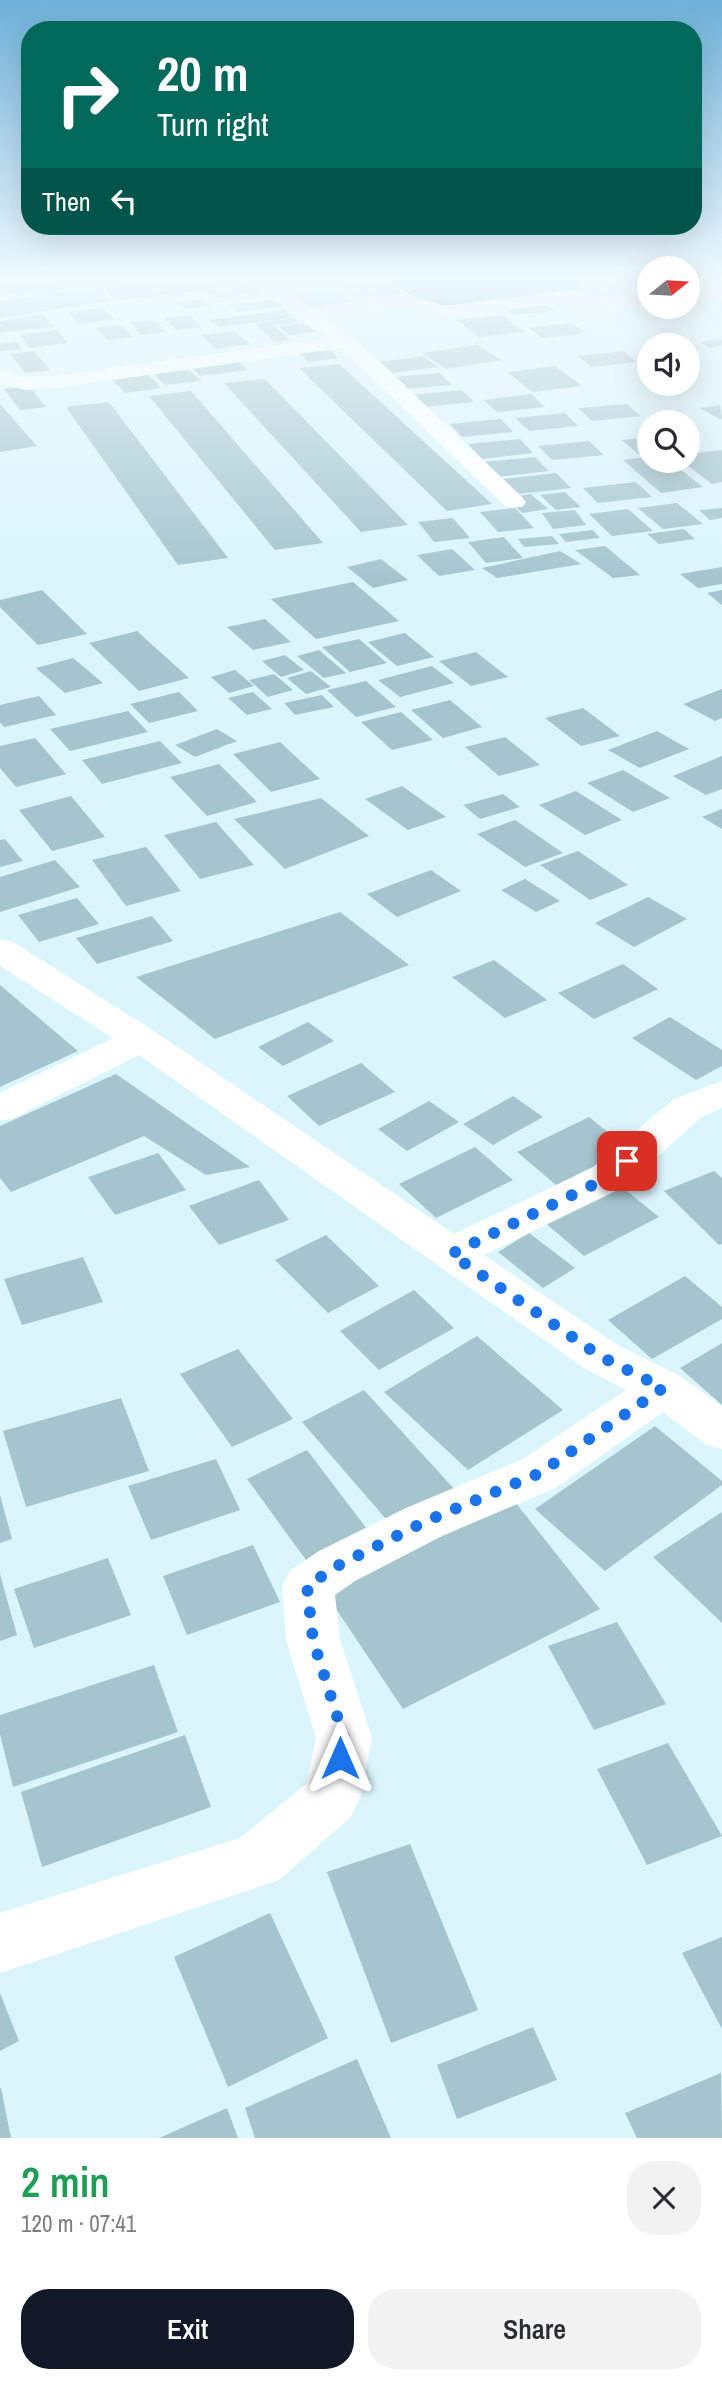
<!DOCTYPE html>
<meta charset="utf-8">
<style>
:root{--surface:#fff;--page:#f2f2f3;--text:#2b2b33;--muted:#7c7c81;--accent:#111827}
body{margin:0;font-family:"Archivo Narrow",sans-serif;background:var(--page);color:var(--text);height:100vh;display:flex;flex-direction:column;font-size:26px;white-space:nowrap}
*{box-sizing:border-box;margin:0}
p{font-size:23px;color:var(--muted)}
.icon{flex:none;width:38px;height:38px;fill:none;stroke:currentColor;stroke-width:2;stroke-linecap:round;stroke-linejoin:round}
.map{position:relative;height:2138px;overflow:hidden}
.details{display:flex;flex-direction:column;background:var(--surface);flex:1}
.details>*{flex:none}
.banner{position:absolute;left:21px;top:21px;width:681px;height:214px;border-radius:28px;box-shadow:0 7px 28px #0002;background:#00695c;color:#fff;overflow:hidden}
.needle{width:46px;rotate:72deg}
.tools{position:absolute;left:637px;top:256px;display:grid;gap:14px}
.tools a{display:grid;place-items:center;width:63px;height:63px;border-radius:50%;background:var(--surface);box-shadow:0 7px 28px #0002;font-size:35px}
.pin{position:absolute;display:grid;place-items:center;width:60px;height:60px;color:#fff;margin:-30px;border-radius:14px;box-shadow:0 4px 10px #0006}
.me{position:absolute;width:77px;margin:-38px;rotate:0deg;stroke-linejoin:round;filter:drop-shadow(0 0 5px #0008)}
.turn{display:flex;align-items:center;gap:24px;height:147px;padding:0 21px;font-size:32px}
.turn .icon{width:91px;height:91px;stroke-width:2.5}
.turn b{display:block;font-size:49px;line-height:60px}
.then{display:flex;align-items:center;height:66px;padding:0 21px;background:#0003;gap:14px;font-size:26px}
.round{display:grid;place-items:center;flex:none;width:74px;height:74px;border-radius:28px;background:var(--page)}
.overview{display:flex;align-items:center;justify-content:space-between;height:119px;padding:0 21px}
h1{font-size:42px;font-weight:600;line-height:52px;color:#1e9e55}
.button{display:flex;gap:14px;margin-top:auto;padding:14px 21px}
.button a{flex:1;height:80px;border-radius:28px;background:var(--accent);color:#fff;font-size:28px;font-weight:600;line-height:80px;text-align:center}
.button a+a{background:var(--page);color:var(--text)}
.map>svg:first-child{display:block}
.water{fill:#58aabf;stroke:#458292;stroke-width:2}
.building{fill:#a5c5ce}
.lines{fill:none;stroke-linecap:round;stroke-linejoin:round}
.minor{fill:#fff;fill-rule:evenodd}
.route{stroke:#1a73e8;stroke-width:12;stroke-dasharray:0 21.6}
</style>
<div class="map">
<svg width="722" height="2138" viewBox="0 0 722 2138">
<rect width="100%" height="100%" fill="#dbf5fc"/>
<!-- water -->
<path class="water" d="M 389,280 L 579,280 L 578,289 C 541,298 458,312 422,300 C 411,296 400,286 389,280 Z"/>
<!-- building -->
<path class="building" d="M 0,280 L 53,280 L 61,288 L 7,295 L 0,288 Z
M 155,280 L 241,280 L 248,284 L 116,301 L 106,287 Z
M 354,280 L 385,280 L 401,293 L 356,297 L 337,282 Z
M 620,284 L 634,293 L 593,297 L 580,288 Z
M 251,285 L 261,292 L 218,298 L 207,291 Z
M 100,287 L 111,301 L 0,318 L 0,301 Z
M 338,288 L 356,304 L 311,309 L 293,293 Z
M 204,299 L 213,305 L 185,309 L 177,302 Z
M 271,300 L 285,306 L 238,312 L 229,305 Z
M 542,301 L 555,311 L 513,315 L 500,305 Z
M 104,308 L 115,320 L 78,324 L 68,312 Z
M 286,310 L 291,318 L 219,327 L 209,320 Z
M 43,314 L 54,327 L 0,332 L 0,321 Z
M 189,315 L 202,327 L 176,330 L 164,318 Z
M 502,315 L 525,332 L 479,337 L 456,320 Z
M 294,318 L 298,322 L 273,325 L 291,340 L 275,342 L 254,324 Z
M 155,320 L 166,332 L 141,335 L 130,322 Z
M 304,323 L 316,332 L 289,335 L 278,326 Z
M 572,323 L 586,333 L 542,338 L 529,328 Z
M 122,325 L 133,337 L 107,340 L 96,327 Z
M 57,330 L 68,343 L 30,348 L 20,335 Z
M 234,331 L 250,344 L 216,349 L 201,335 Z
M 722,339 L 722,346 L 710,348 L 700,342 Z
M 18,342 L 21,349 L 0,351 L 0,344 Z
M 308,342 L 320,352 L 330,351 L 338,358 L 309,362 L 288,344 Z
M 477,345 L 501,360 L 446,369 L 422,353 Z
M 34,351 L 50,370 L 26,373 L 10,354 Z
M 623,351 L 637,362 L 592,367 L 578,356 Z
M 424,356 L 438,367 L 392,373 L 378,362 Z
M 237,359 L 248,370 L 200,376 L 190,365 Z
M 339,364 L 492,504 L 447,511 L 299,368 Z
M 185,366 L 201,381 L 165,385 L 150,370 Z
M 555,366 L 582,386 L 532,392 L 507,372 Z
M 146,372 L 161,388 L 125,393 L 110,377 Z
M 440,373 L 452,385 L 403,389 L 393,377 Z
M 265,379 L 408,525 L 361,532 L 224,383 Z
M 29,386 L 46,407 L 20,410 L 4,389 Z
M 462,390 L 474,402 L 425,407 L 413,395 Z
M 191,391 L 323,543 L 275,550 L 149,396 Z
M 531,394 L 545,407 L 497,412 L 483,400 Z
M 109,402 L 228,558 L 178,565 L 66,407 Z
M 0,404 L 37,446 L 0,452 Z
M 627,404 L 641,416 L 592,421 L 578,408 Z
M 720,405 L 722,419 L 719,419 L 700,408 Z
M 565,413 L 578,426 L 529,431 L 515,418 Z
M 501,419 L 513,432 L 462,437 L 450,424 Z
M 649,437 L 649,453 L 638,454 L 622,440 Z
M 520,439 L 533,453 L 481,459 L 468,444 Z
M 589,441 L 604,455 L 552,460 L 538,446 Z
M 722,450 L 722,482 L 712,484 L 680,460 L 688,460 L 688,454 Z
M 535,457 L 549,471 L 497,477 L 483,462 Z
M 649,457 L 649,460 L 668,460 L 703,487 L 661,493 L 623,460 Z
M 556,473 L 571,488 L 517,494 L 503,479 Z
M 636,482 L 652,497 L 598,503 L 583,488 Z
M 565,492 L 581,507 L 556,510 L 540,495 Z
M 531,494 L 548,509 L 522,513 L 506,497 Z
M 677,503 L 703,524 L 663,529 L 638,508 Z
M 515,508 L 534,528 L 498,532 L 480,512 Z
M 722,508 L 722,518 L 710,520 L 699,510 Z
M 628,509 L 653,531 L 612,536 L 589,514 Z
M 575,510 L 586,525 L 553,529 L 542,513 Z
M 453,518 L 470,538 L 434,542 L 418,522 Z
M 684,529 L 695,539 L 659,544 L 647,534 Z
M 593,530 L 600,538 L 566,542 L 559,534 Z
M 552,536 L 559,544 L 524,547 L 518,539 Z
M 504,537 L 523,558 L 486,563 L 468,542 Z
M 605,546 L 640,575 L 613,578 L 575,550 Z
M 452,549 L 475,570 L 439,576 L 417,555 Z
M 560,551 L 581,564 L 497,578 L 482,568 Z
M 381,559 L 408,580 L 373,588 L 347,567 Z
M 722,567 L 722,584 L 698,588 L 680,574 Z
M 353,582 L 399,621 L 316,639 L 271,599 Z
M 42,590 L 87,634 L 38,645 L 0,607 L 0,600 Z
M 722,590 L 722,605 L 707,593 Z
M 265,619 L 291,642 L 253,650 L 227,627 Z
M 137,631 L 189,678 L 139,691 L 89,643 Z
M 405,633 L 434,657 L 397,666 L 368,642 Z
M 359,639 L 387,663 L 350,672 L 322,647 Z
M 319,650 L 346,673 L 324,678 L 297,656 Z
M 476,652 L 508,677 L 471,686 L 439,661 Z
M 285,655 L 304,670 L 281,677 L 262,661 Z
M 73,658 L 103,683 L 65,693 L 36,668 Z
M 432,666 L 454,683 L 400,697 L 378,680 Z
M 235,670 L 254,686 L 229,693 L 211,677 Z
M 311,671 L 331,687 L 306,694 L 287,678 Z
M 274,674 L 293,690 L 268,697 L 249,680 Z
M 366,681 L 396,707 L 356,717 L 327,690 Z
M 722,689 L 722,718 L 715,721 L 683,704 Z
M 179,692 L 198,711 L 149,723 L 130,704 Z
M 253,692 L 272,709 L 247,715 L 228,698 Z
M 322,695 L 334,707 L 295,715 L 284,703 Z
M 39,696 L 56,715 L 4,727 L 0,722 L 0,705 Z
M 450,700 L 482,727 L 443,738 L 411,710 Z
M 583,708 L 620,736 L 581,746 L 545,718 Z
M 128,711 L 148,732 L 70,751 L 50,729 Z
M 401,712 L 433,740 L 392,750 L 361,722 Z
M 217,729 L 237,741 L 195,757 L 175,745 Z
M 657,731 L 689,749 L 640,768 L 608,750 Z
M 505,737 L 540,765 L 499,776 L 465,747 Z
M 35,738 L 66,774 L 16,787 L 0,768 L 0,746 Z
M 160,741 L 182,763 L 102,784 L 82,760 Z
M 280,742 L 320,779 L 271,792 L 233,754 Z
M 722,756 L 722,789 L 706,795 L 673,776 Z
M 219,764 L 257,802 L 207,816 L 170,777 Z
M 623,770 L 670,798 L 633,812 L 587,783 Z
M 402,786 L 446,817 L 408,830 L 365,799 Z
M 576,791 L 622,820 L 585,835 L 539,805 Z
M 503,794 L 520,807 L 480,819 L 463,805 Z
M 71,796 L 105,837 L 52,851 L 19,810 Z
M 321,798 L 369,836 L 285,869 L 234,819 Z
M 722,809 L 722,829 L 702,817 Z
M 515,820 L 563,853 L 525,867 L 477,834 Z
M 216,822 L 254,865 L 200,879 L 164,835 Z
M 5,839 L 23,861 L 0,867 L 0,840 Z
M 146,847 L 181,891 L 126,906 L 92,860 Z
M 578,851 L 628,885 L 590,900 L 540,865 Z
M 55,860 L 80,887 L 0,912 L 0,877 Z
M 431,870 L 461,891 L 397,917 L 367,894 Z
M 525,879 L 560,901 L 536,912 L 501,890 Z
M 648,897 L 687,919 L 634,947 L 595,923 Z
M 77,898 L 99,924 L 39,942 L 18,915 Z
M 340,912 L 409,965 L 215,1039 L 136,977 Z
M 152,916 L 173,941 L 97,964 L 76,938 Z
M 494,960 L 547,1000 L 505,1018 L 452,977 Z
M 623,964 L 658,989 L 594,1019 L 558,993 Z
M 0,985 L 78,1051 L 0,1087 Z
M 670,1017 L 722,1050 L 722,1066 L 696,1080 L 632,1038 Z
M 308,1022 L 334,1041 L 283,1066 L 258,1047 Z
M 361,1063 L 395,1092 L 319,1126 L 287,1096 Z
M 116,1074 L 250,1167 L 206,1175 L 144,1136 L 11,1192 L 0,1178 L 0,1126 Z
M 513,1096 L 543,1117 L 493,1145 L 463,1124 Z
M 429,1101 L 459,1122 L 407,1151 L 378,1129 Z
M 589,1117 L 629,1149 L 556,1185 L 517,1152 Z
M 475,1147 L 513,1180 L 436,1218 L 399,1184 Z
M 158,1153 L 186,1190 L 115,1215 L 88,1177 Z
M 714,1171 L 722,1178 L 722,1244 L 719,1245 L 664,1191 Z
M 259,1180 L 289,1220 L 219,1245 L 189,1206 Z
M 617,1183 L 659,1217 L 584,1256 L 543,1221 Z
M 529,1233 L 575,1268 L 543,1288 L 498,1252 Z
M 326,1235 L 379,1286 L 328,1313 L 275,1260 Z
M 83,1257 L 103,1302 L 22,1325 L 4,1279 Z
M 685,1276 L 722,1307 L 722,1319 L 652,1359 L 608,1320 Z
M 414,1290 L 454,1328 L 379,1370 L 340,1331 Z
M 477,1336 L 563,1410 L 468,1470 L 384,1392 Z
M 722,1343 L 722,1405 L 680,1368 Z
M 238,1349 L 293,1419 L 232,1447 L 180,1374 Z
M 364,1390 L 456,1491 L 392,1526 L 302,1422 Z
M 121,1398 L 149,1471 L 26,1507 L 3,1431 Z
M 655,1426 L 722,1481 L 722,1485 L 605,1571 L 535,1509 Z
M 307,1450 L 367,1529 L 306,1560 L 247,1479 Z
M 216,1459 L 240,1510 L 151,1540 L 128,1486 Z
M 0,1495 L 12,1539 L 0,1543 Z
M 515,1502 L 600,1609 L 403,1709 L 324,1591 Z
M 722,1512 L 722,1623 L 653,1557 Z
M 253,1545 L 280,1602 L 187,1635 L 163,1576 Z
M 108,1558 L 131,1615 L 34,1648 L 14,1589 Z
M 0,1574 L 17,1635 L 0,1641 Z
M 617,1622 L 666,1704 L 594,1730 L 548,1646 Z
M 154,1665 L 178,1732 L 13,1787 L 0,1734 L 0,1715 Z
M 185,1735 L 211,1807 L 42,1867 L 21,1792 Z
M 668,1743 L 722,1836 L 647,1865 L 597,1769 Z
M 410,1844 L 478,2010 L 391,2043 L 327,1872 Z
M 270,1913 L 328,2038 L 228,2087 L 174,1957 Z
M 722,1937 L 722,2029 L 682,1953 Z
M 0,1993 L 19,2041 L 0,2051 Z
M 533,2027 L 557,2080 L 457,2119 L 437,2065 Z
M 357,2059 L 391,2138 L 255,2138 L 245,2108 Z
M 721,2073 L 722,2138 L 637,2138 L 625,2113 Z
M 0,2088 L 1,2088 L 11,2138 L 0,2138 Z
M 227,2108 L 238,2138 L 159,2138 Z"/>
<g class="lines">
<!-- minor -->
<path class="minor" d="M 252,280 C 280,280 290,286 309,308 L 405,294 L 444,306 L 571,290 L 594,300 L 649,294 L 649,306 L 591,312 L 568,302 L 443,318 L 404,306 L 325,317 L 374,356 L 522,497 L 526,502 L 522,507 L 506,507 L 341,348 L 55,388 L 26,390 L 0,384 L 0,369 L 19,377 L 55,376 L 329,338 L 314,326 L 297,318 L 282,300 Z
M 722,287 L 722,299 L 688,301 L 688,291 Z
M 0,939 L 13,942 L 154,1031 L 454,1234 L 592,1168 L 674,1099 L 722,1081 L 722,1108 L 702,1117 L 622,1188 L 484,1255 L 616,1344 L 680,1376 L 722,1406 L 722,1449 L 705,1444 L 663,1412 L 557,1487 L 442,1536 L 355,1581 L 335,1595 L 340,1640 L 372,1738 L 360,1798 L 351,1817 L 279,1880 L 0,1973 L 0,1913 L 240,1838 L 306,1784 L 316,1738 L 286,1640 L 282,1586 L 290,1571 L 319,1551 L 406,1508 L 523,1459 L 626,1390 L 584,1368 L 139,1055 L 14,1118 L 0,1121 L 0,1093 L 113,1038 L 0,966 Z"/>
</g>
<!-- sky -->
<linearGradient id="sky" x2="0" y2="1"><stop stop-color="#6eb0d8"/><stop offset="0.48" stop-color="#effafe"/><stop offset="1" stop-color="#effafe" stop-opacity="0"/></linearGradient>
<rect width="722" height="579" fill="url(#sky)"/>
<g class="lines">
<!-- route -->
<path class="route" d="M 340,1758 L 344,1738 L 313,1640 L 307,1586 L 337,1566 L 424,1522 L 540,1473 L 663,1388 L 600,1356 L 451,1254 L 607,1178 L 627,1161"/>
</g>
</svg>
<div class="tools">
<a><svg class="needle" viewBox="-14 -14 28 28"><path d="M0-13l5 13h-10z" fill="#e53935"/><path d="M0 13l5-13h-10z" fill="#7c7c81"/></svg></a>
<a><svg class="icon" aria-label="sound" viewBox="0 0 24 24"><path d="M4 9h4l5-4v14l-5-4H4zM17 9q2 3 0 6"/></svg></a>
<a><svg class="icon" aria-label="search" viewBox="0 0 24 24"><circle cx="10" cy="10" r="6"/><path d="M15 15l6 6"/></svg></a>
</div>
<div class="pin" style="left:627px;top:1161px;background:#d93025"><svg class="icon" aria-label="arrive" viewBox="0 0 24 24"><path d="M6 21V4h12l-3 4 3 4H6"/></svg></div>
<svg class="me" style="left:340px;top:1758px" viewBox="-20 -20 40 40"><path d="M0-17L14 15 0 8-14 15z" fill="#1a73e8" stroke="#fff" stroke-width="4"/></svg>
<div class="banner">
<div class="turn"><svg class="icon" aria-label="right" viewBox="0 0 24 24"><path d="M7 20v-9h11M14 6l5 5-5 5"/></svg><div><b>20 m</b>Turn right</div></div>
<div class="then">Then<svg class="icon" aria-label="left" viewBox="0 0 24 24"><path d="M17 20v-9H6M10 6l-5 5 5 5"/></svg></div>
</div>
</div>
<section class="details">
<div class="overview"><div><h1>2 min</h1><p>120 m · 07:41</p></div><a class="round"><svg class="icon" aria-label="close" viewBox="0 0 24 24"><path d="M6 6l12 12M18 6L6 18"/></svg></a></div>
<div class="button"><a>Exit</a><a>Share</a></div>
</section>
